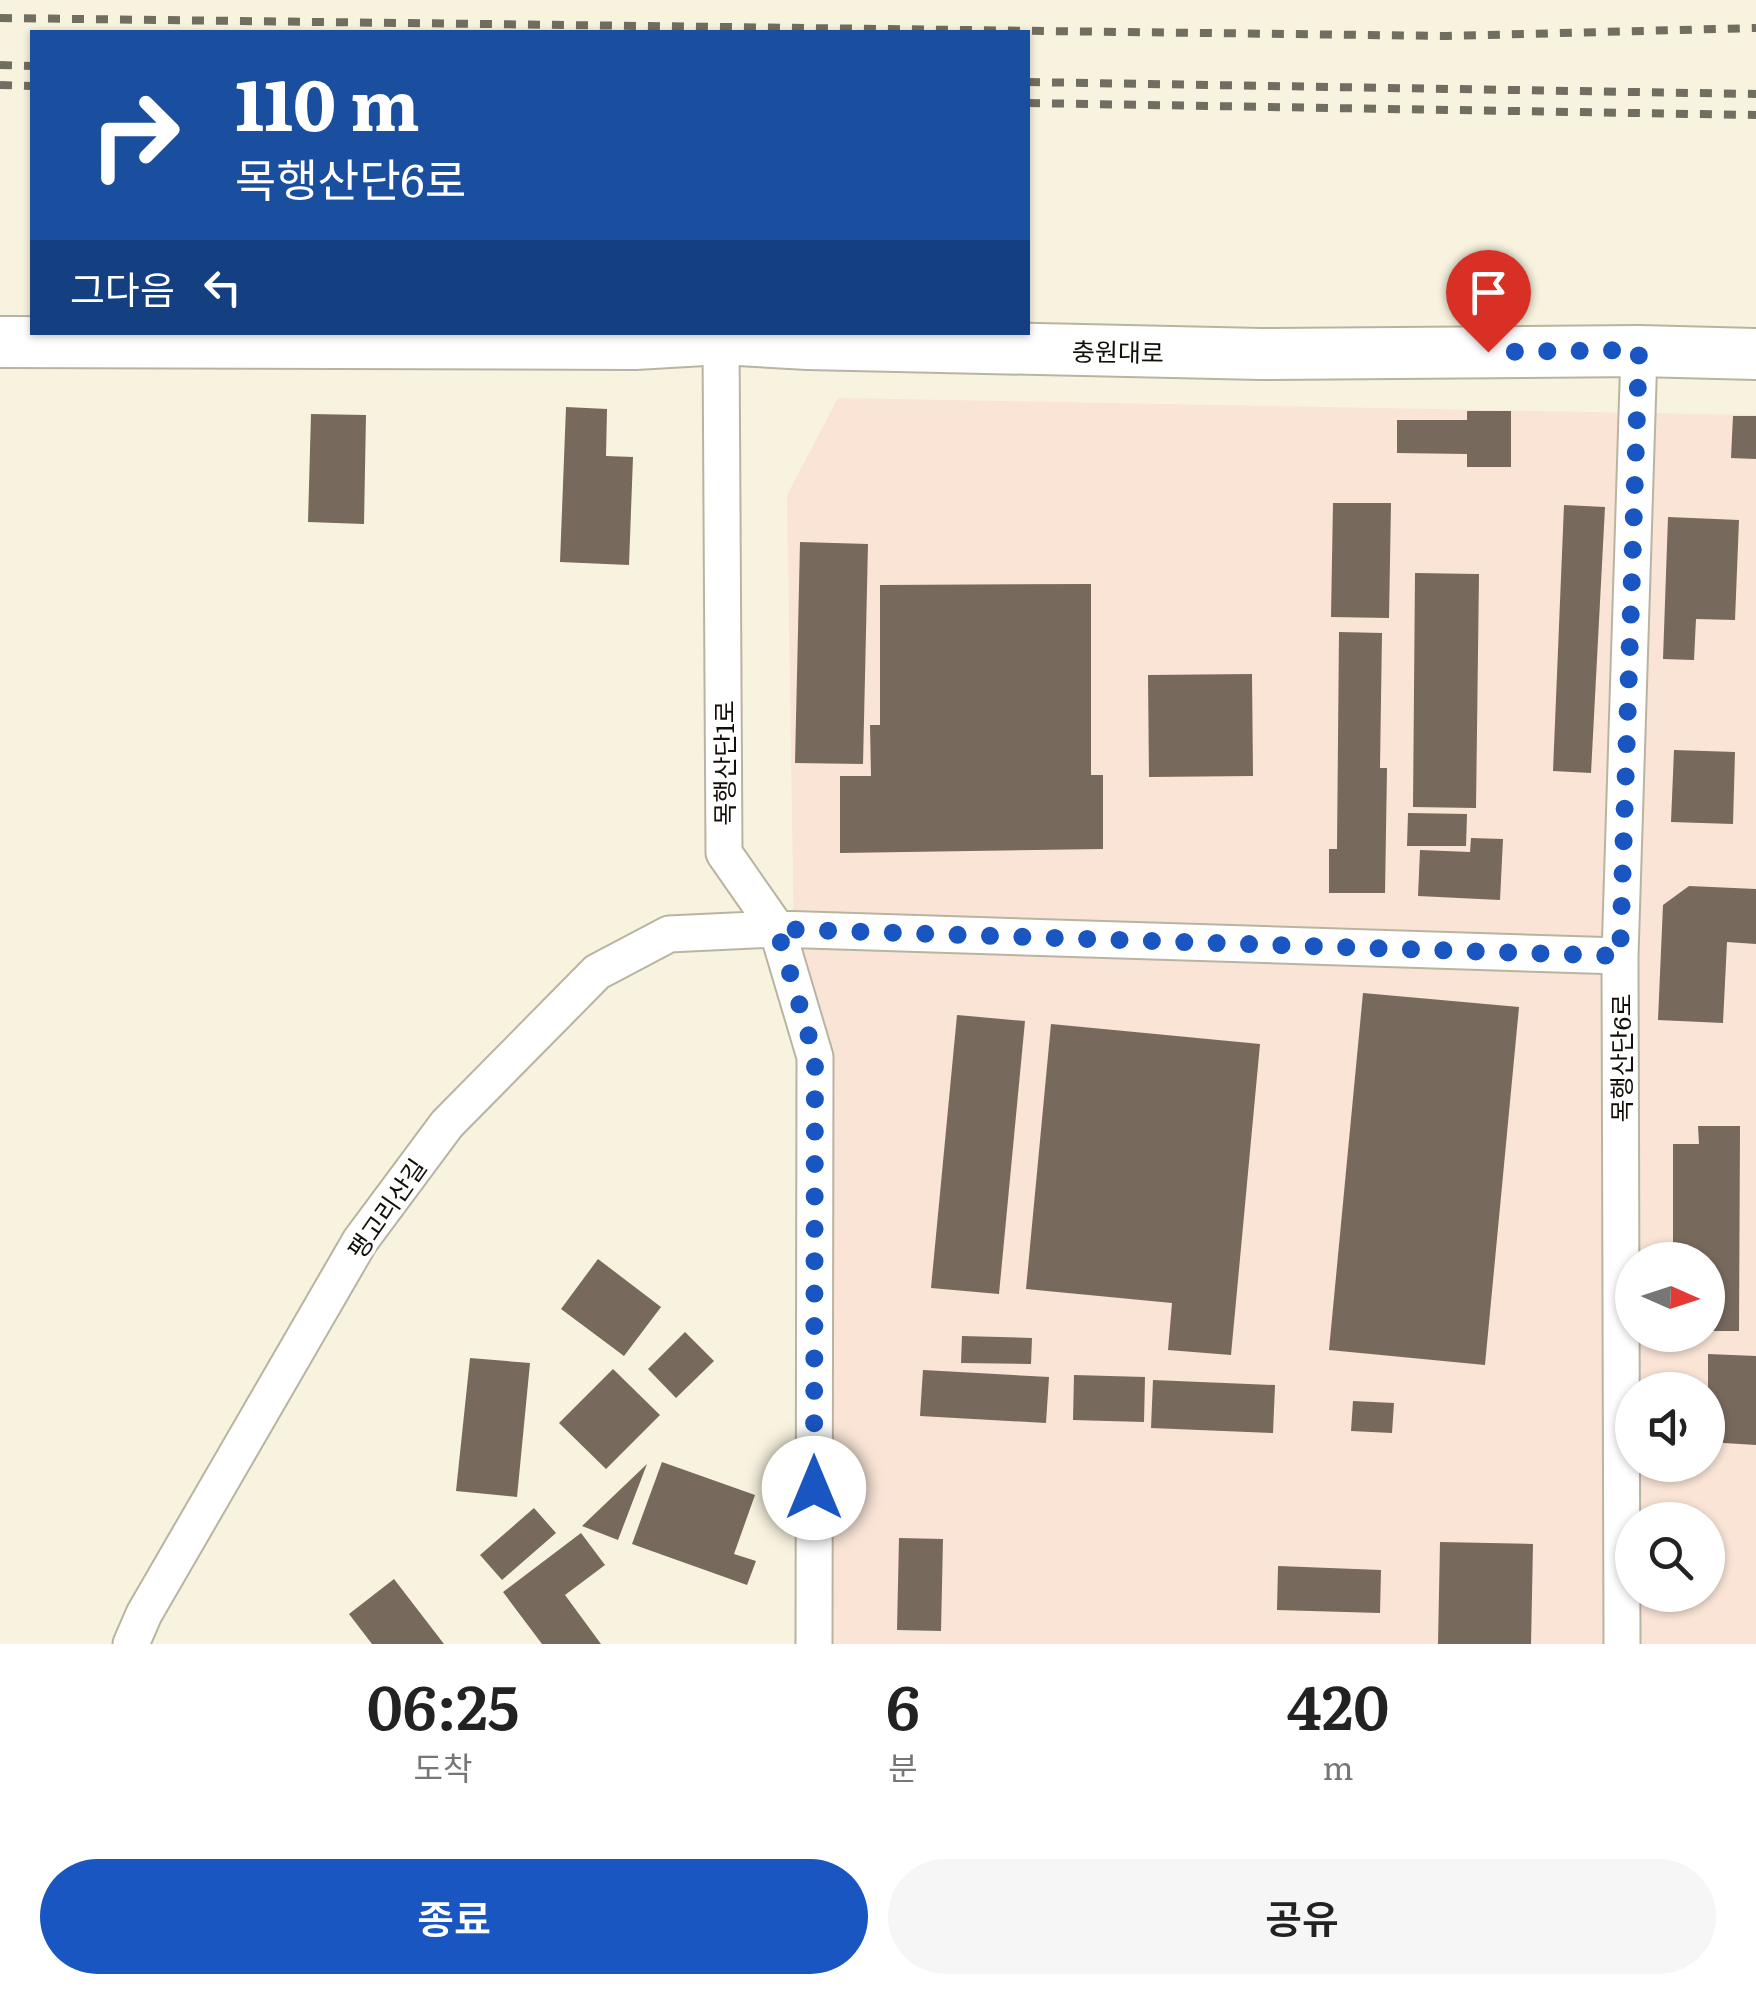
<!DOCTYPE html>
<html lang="ko">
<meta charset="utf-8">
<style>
:root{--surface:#fff;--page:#f6f6f6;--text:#222;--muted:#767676;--accent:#1956c2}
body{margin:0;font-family:Literata,"Noto Sans KR",serif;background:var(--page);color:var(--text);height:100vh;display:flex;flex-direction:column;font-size:38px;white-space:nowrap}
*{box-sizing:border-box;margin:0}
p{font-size:32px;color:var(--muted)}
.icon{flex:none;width:55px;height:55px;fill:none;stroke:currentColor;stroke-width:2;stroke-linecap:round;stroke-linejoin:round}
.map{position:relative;height:1644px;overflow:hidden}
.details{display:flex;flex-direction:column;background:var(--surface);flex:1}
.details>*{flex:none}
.hud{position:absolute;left:30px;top:30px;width:1000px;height:305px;border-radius:0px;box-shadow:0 2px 8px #0004;background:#1a4fa0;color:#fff;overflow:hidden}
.needle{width:65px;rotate:93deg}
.controls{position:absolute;left:1615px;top:1242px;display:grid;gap:20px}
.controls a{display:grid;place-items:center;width:110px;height:110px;border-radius:50%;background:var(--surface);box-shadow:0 2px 8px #0004;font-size:50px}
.pin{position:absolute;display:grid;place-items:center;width:85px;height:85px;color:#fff;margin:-102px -42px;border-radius:50% 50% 50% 0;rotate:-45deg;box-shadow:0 0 10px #0007}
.pin .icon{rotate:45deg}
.me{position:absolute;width:110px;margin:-55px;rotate:0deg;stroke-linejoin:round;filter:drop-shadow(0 0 8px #0008)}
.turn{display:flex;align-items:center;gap:35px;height:210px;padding:0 40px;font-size:45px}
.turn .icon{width:130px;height:130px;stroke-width:2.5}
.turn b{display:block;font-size:70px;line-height:85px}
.then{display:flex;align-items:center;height:95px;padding:0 40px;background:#0003;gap:20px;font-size:38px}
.eta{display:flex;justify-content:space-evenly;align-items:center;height:170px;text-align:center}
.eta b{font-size:60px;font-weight:600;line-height:70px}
.action{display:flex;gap:20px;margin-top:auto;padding:20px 40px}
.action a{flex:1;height:115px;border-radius:60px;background:var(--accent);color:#fff;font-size:40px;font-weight:600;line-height:115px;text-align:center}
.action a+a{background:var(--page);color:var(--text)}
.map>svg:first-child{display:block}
.industrial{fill:#f9e4d6;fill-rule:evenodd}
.building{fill:#78695d}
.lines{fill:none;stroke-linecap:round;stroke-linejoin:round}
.street-casing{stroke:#b9b4a1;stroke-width:39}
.secondary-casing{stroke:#b9b4a1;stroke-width:54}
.street{stroke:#fff;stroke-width:35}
.secondary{stroke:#fff;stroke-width:50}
.rail{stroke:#706d61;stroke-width:8;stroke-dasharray:12 12;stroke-linecap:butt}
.route{stroke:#1956c2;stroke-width:18;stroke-dasharray:0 32.4}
.labels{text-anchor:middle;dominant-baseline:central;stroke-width:8;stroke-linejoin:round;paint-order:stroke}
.street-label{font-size:25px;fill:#110f08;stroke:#fff}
</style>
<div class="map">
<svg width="1756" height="1644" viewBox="0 0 1756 1644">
<rect width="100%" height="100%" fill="#f8f3df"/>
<!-- industrial -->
<path class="industrial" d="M 838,398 L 1756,415 L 1756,1644 L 805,1644 L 787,495 ZM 1632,1260 L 1708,1260 L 1708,1335 L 1632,1335 ZM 1632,1390 L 1708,1390 L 1708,1465 L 1632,1465 ZM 1632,1520 L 1708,1520 L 1708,1595 L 1632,1595 Z"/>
<!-- building -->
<path class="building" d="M 566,407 L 607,409 L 606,456 L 633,457 L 629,565 L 560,562 Z
M 1467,411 L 1511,411 L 1511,467 L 1467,467 L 1467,454 L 1397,453 L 1397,420 L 1467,420 Z
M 311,414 L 366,415 L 364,524 L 308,522 Z
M 1733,416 L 1756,416 L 1756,459 L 1731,458 Z
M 1333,503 L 1391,503 L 1389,618 L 1331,617 Z
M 1564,505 L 1605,507 L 1591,773 L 1553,771 Z
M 1668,517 L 1739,520 L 1735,620 L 1696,619 L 1694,660 L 1663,659 Z
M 800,542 L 868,544 L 863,764 L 795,763 Z
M 1415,573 L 1479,574 L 1476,808 L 1413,807 Z
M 1091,584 L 1091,775 L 1103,775 L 1103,849 L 840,853 L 840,776 L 871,776 L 870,725 L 880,725 L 880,585 Z
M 1339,632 L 1382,633 L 1380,768 L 1387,768 L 1385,893 L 1329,893 L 1329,849 L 1337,849 Z
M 1252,674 L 1253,776 L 1149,777 L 1148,675 Z
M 1674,750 L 1735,752 L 1733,824 L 1671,822 Z
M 1408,813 L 1467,814 L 1466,846 L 1407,846 Z
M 1471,838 L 1503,839 L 1500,900 L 1418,896 L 1420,850 L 1470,852 Z
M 1689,886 L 1756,889 L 1756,944 L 1727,942 L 1723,1023 L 1658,1020 L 1663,905 Z
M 1363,993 L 1519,1007 L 1485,1365 L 1329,1350 Z
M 957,1015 L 1025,1021 L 999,1294 L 931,1288 Z
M 1051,1024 L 1260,1044 L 1231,1355 L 1168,1350 L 1172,1303 L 1026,1289 Z
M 1698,1126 L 1740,1126 L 1739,1331 L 1708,1331 L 1708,1260 L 1673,1260 L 1673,1144 L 1699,1144 Z
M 598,1259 L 661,1307 L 624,1356 L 561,1309 Z
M 685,1332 L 714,1361 L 676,1398 L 648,1369 Z
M 962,1336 L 1032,1338 L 1031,1364 L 961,1363 Z
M 1708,1354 L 1756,1356 L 1756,1445 L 1708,1442 Z
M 470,1358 L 530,1363 L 517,1497 L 456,1491 Z
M 613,1369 L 660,1415 L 606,1469 L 559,1423 Z
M 923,1370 L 1049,1377 L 1046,1423 L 920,1416 Z
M 1074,1375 L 1145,1377 L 1144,1422 L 1073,1420 Z
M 1153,1380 L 1275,1385 L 1273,1433 L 1151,1428 Z
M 1353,1401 L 1394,1403 L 1392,1433 L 1351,1431 Z
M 662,1462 L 755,1495 L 734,1554 L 756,1561 L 747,1585 L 632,1544 Z
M 647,1464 L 618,1540 L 582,1526 Z
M 534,1508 L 556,1533 L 502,1580 L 480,1555 Z
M 581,1533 L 605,1565 L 565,1595 L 601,1644 L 542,1644 L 503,1592 Z
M 899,1538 L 943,1539 L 941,1631 L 897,1630 Z
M 1440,1542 L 1533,1544 L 1531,1644 L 1438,1644 Z
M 1278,1566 L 1381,1570 L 1380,1613 L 1277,1610 Z
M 394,1579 L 444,1644 L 372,1644 L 349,1614 Z"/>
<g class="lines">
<!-- street casing -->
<g class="street-casing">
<path id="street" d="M 721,339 L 724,853 L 777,929 L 815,1057 L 814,1644
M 1620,956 L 1639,351
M 131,1644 L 144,1614 L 360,1241 L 447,1124 L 597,972 L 669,934 L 777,929 L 1620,956 L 1622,1644"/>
</g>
<!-- secondary casing -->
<g class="secondary-casing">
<path id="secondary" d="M 0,342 L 635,344 L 721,339 L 808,344 L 1261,354 L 1639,351 L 1756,354"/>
</g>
<!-- street -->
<use href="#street" class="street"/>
<!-- secondary -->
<use href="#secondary" class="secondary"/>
<!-- rail -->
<path class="rail" d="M 0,18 L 1447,36 L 1756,28
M 0,65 L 32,66
M 1028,82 L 1756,94
M 0,85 L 32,86
M 1028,103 L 1756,115"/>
</g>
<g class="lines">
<!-- route -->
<path class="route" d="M 814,1488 L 815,1057 L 777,929 L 1620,956 L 1639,350 L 1488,352"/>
</g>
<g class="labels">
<!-- street labels -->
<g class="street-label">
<text transform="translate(1118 351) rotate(1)">충원대로</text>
<text transform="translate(723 763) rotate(-90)">목행산단1로</text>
<text transform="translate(1620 1058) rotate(-90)">목행산단6로</text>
<text transform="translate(386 1208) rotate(-55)">팽고리산길</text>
</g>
</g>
</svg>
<div class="controls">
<a><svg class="needle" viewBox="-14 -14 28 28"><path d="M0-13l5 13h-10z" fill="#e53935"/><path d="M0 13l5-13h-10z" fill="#767676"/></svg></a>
<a><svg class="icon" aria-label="sound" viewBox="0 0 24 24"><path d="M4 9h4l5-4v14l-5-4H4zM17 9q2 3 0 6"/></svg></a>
<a><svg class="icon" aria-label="search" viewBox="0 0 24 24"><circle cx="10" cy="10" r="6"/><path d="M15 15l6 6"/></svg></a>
</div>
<div class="pin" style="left:1488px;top:352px;background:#d93025"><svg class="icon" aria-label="arrive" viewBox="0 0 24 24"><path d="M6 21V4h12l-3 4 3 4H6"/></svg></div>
<svg class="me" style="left:814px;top:1488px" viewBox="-20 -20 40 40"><circle r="19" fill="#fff"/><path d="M0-13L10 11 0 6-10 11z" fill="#1956c2"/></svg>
<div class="hud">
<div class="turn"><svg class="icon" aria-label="right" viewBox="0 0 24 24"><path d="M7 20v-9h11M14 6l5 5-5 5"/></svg><div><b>110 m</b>목행산단6로</div></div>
<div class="then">그다음<svg class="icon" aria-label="left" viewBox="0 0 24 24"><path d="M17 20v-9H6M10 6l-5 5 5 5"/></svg></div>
</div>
</div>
<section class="details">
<div class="eta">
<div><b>06:25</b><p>도착</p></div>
<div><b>6</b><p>분</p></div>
<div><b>420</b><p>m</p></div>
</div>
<div class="action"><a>종료</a><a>공유</a></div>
</section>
